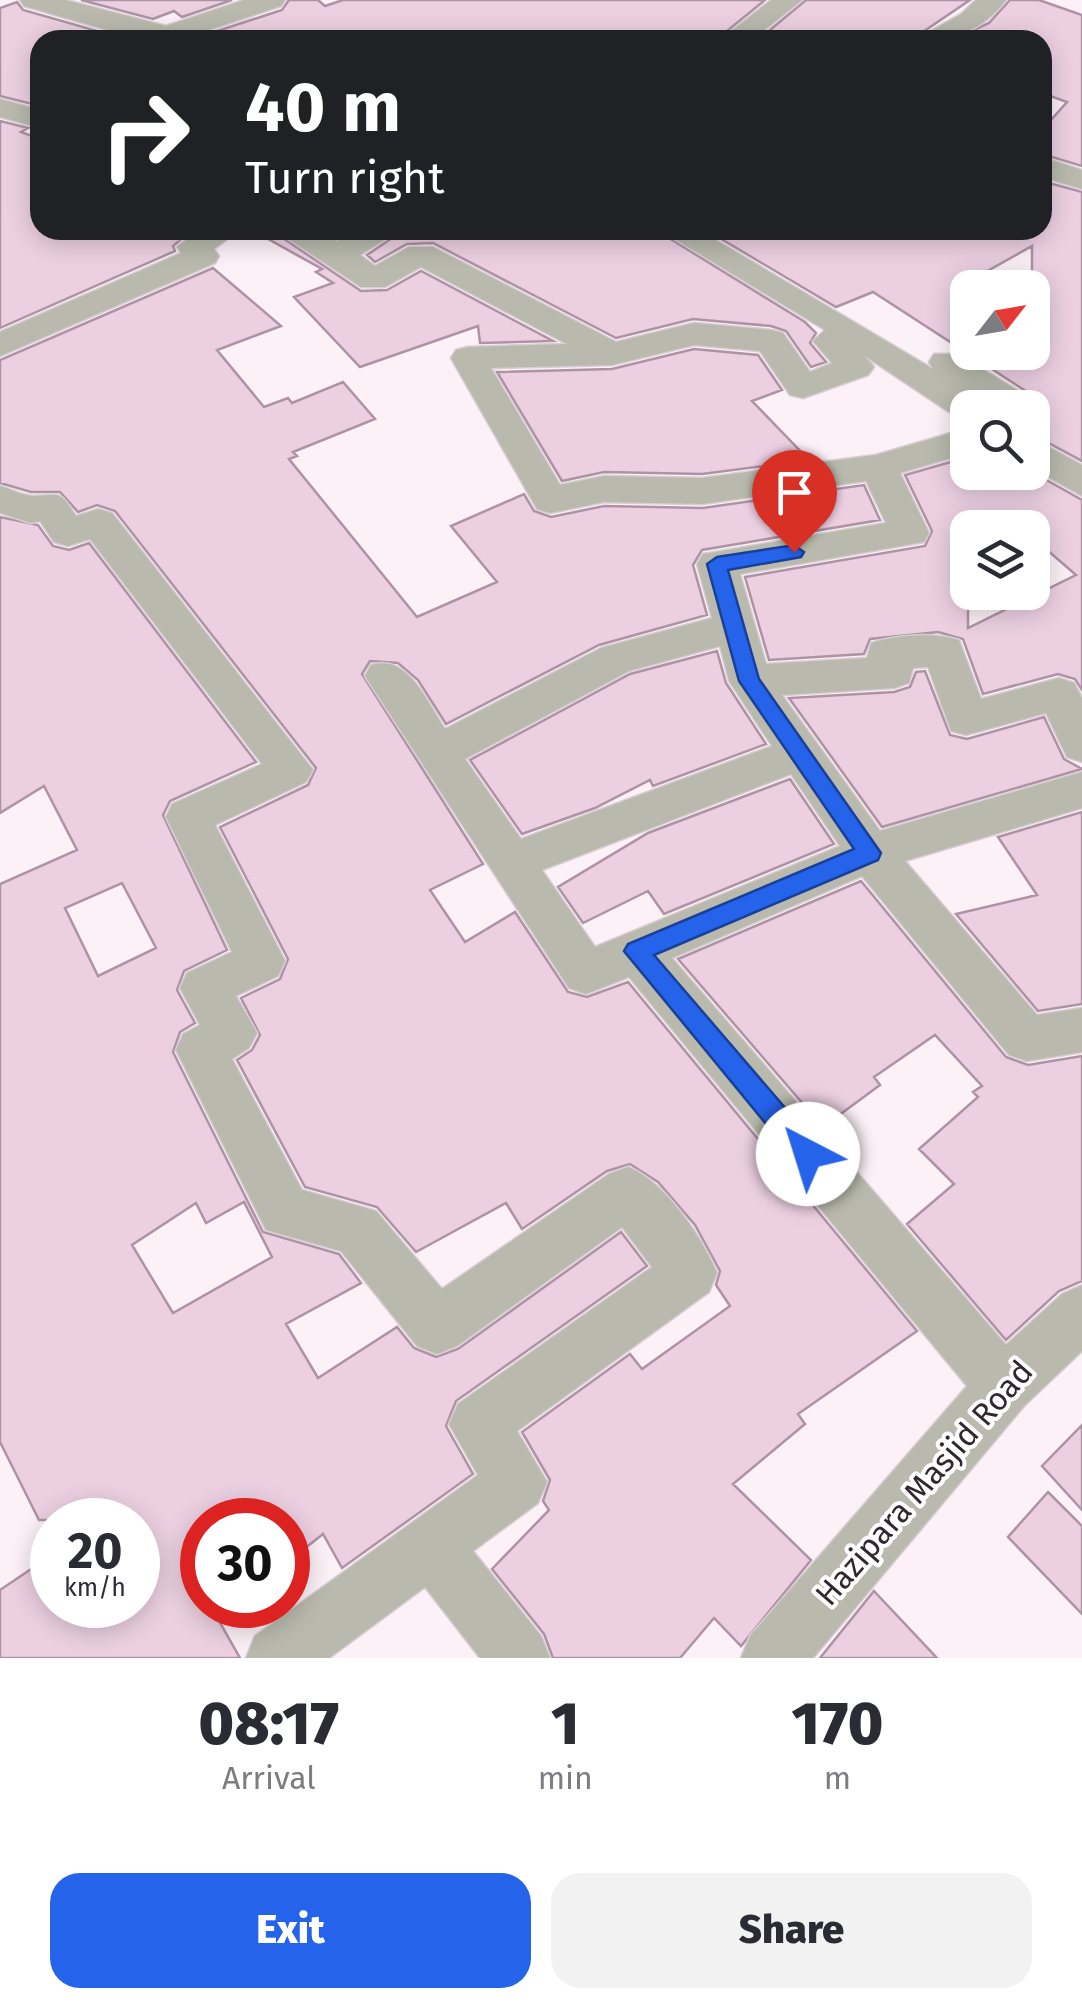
<!DOCTYPE html>
<style>
:root{--surface:#fff;--page:#f2f2f3;--text:#2b2b33;--muted:#7c7c81;--accent:#2563eb}
body{margin:0;font-family:"Fira Sans",sans-serif;background:var(--page);color:var(--text);height:100vh;display:flex;flex-direction:column;font-size:38px;white-space:nowrap}
*{box-sizing:border-box;margin:0}
p{font-size:32px;color:var(--muted)}
.icon{flex:none;width:55px;height:55px;fill:none;stroke:currentColor;stroke-width:2;stroke-linecap:round;stroke-linejoin:round}
.map{position:relative;height:1658px;overflow:hidden}
.drawer{display:flex;flex-direction:column;background:var(--surface);flex:1}
.drawer>*{flex:none}
.top-card{position:absolute;left:30px;top:30px;width:1022px;height:210px;border-radius:30px;box-shadow:0 5px 25px #0003;background:#202124;color:#fff;overflow:hidden}
.needle{width:65px;rotate:59deg}
.fabs{position:absolute;left:950px;top:270px;display:grid;gap:20px}
.fabs a{display:grid;place-items:center;width:100px;height:100px;border-radius:20px;background:var(--surface);box-shadow:0 5px 25px #0003;font-size:50px}
.speed{position:absolute;left:30px;top:1498px;display:flex;gap:20px;font-size:50px;font-weight:700;text-align:center}
.speed>*{display:grid;place-content:center;width:130px;height:130px;border-radius:50%;background:var(--surface);box-shadow:0 5px 25px #0003;line-height:1}
.speed small{font-size:25px;font-weight:400}
.speed .limit{border:15px solid #d22;background:#fff;color:#111}
.pin{position:absolute;display:grid;place-items:center;width:85px;height:85px;color:#fff;margin:-102px -42px;border-radius:50% 50% 50% 0;rotate:-45deg;box-shadow:0 0 10px #0007}
.pin .icon{rotate:45deg}
.me{position:absolute;width:110px;margin:-55px;rotate:320deg;stroke-linejoin:round;filter:drop-shadow(0 0 8px #0008)}
.turn{display:flex;align-items:center;gap:35px;height:210px;padding:0 50px;font-size:45px}
.turn .icon{width:130px;height:130px;stroke-width:2.5}
.turn b{display:block;font-size:70px;line-height:85px}
.eta{display:flex;justify-content:space-evenly;align-items:center;height:170px;text-align:center}
.eta b{font-size:60px;font-weight:800;line-height:70px}
.primary-button{display:flex;gap:20px;margin-top:auto;padding:20px 50px}
.primary-button a{flex:1;height:115px;border-radius:30px;background:var(--accent);color:#fff;font-size:40px;font-weight:800;line-height:115px;text-align:center}
.primary-button a+a{background:var(--page);color:var(--text)}
.map>svg:first-child{display:block}
.building{fill:#ecd0e2;stroke:#ad93a4;stroke-width:2.5;fill-rule:evenodd}
.lines{fill:none;stroke-linecap:round;stroke-linejoin:round}
.minor-casing{stroke:#d8cdd3;stroke-width:3}
.minor{fill:#b9baad;fill-rule:evenodd}
.route{fill:#2563eb;stroke:#184099;stroke-width:2.5}
.labels{text-anchor:middle;dominant-baseline:central;stroke-width:8;stroke-linejoin:round;paint-order:stroke}
.near-street-label{font-size:32px;fill:#31272d;stroke:#fff}
</style>
<div class="map">
<svg width="1082" height="1658" viewBox="0 0 1082 1658">
<rect width="100%" height="100%" fill="#fdf1f8"/>
<!-- building -->
<path class="building" d="M 81,0 L 232,0 L 182,17 L 174,11 L 153,19 Z
M 289,0 L 318,0 L 325,6 L 343,0 L 765,0 L 716,40 L 216,40 L 208,34 L 282,10 Z
M 806,0 L 970,0 L 911,40 L 758,40 Z
M 1010,0 L 1039,0 L 1082,15 L 1082,166 L 1042,154 L 1042,130 L 1067,102 L 1042,93 L 1042,40 L 952,40 L 989,23 Z
M 17,2 L 23,10 L 108,34 L 90,40 L 40,40 L 40,106 L 0,96 L 0,8 Z
M 0,121 L 28,128 L 21,132 L 40,139 L 40,230 L 168,230 L 180,240 L 173,246 L 175,251 L 0,328 Z
M 1042,181 L 1082,192 L 1082,461 L 1032,434 L 1032,420 L 1046,412 L 1035,397 L 873,292 L 836,307 L 706,230 L 1042,230 ZM 1032,246 L 1032,352 L 968,352 L 968,282 Z
M 252,230 L 271,230 L 361,291 L 387,290 L 421,271 L 553,341 L 480,343 L 478,326 L 360,367 L 294,297 L 333,283 L 316,272 L 322,269 Z
M 404,230 L 656,230 L 805,322 L 816,333 L 810,343 L 826,362 L 811,367 L 786,331 L 771,326 L 693,319 L 616,338 L 433,243 L 407,244 L 375,262 L 367,255 Z
M 213,268 L 281,326 L 217,350 L 264,407 L 288,398 L 292,403 L 343,382 L 375,419 L 293,452 L 297,456 L 289,459 L 417,617 L 497,582 L 451,526 L 524,494 L 534,511 L 551,517 L 604,506 L 703,508 L 864,485 L 880,520 L 702,550 L 693,565 L 707,615 L 599,645 L 446,724 L 418,680 L 398,663 L 370,661 L 362,674 L 483,864 L 430,890 L 465,942 L 515,912 L 568,992 L 587,997 L 628,982 L 917,1331 L 798,1414 L 805,1424 L 733,1484 L 811,1560 L 741,1646 L 714,1618 L 680,1658 L 553,1658 L 544,1634 L 492,1569 L 549,1510 L 543,1501 L 550,1480 L 522,1432 L 630,1354 L 642,1369 L 730,1306 L 716,1285 L 720,1271 L 695,1225 L 658,1182 L 630,1164 L 607,1171 L 522,1229 L 506,1203 L 416,1252 L 377,1207 L 305,1187 L 237,1060 L 252,1050 L 260,1035 L 241,998 L 280,979 L 288,959 L 220,827 L 308,785 L 316,768 L 115,511 L 97,505 L 78,512 L 60,492 L 31,492 L 0,483 L 0,360 Z
M 694,349 L 758,355 L 782,390 L 752,401 L 809,460 L 702,474 L 604,472 L 562,481 L 497,372 L 612,369 Z
M 968,457 L 968,472 L 1032,472 L 1082,500 L 1082,690 L 1075,679 L 1058,674 L 983,694 L 963,639 L 938,632 L 870,639 L 864,654 L 769,660 L 745,577 L 925,546 L 932,531 L 905,475 ZM 968,528 L 1032,528 L 1032,537 L 1076,575 L 968,628 Z
M 0,517 L 38,525 L 53,546 L 69,550 L 89,543 L 256,762 L 170,801 L 163,815 L 227,950 L 184,971 L 177,990 L 195,1023 L 180,1032 L 173,1052 L 263,1232 L 339,1254 L 361,1283 L 286,1324 L 318,1378 L 397,1327 L 414,1348 L 436,1357 L 458,1349 L 621,1232 L 647,1266 L 456,1401 L 446,1426 L 473,1474 L 342,1568 L 323,1534 L 288,1562 L 288,1520 L 202,1520 L 202,1605 L 210,1605 L 240,1658 L 0,1658 L 0,1590 L 52,1555 L 52,1605 L 138,1605 L 138,1520 L 39,1520 L 0,1442 L 0,884 L 77,850 L 44,786 L 0,813 ZM 122,883 L 156,948 L 98,976 L 65,908 ZM 244,1202 L 272,1257 L 173,1313 L 132,1245 L 196,1203 L 206,1223 Z
M 717,651 L 726,683 L 766,744 L 653,786 L 650,780 L 595,808 L 522,834 L 470,760 L 630,674 Z
M 925,671 L 950,735 L 967,739 L 1044,717 L 1064,759 L 1082,769 L 882,827 L 789,698 L 894,692 L 910,687 L 916,672 Z
M 790,779 L 834,844 L 664,914 L 648,891 L 583,923 L 558,887 L 648,833 Z
M 1082,812 L 1082,1004 L 1038,1011 L 956,914 L 1037,895 L 998,837 Z
M 861,881 L 1006,1057 L 1028,1065 L 1082,1056 L 1082,1281 L 1059,1291 L 1006,1340 L 907,1224 L 954,1184 L 919,1149 L 978,1097 L 973,1092 L 982,1086 L 935,1035 L 874,1077 L 880,1085 L 823,1127 L 678,959 Z
M 1082,1425 L 1082,1510 L 1042,1466 Z
M 1048,1492 L 1082,1526 L 1082,1614 L 1008,1537 Z
M 874,1591 L 937,1658 L 820,1658 Z"/>
<g class="lines">
<!-- minor casing -->
<g class="minor-casing">
<path id="minor" d="M 20,0 L 66,0 L 166,26 L 244,0 L 285,0 L 281,6 L 197,34 L 202,40 L 142,40 L 24,6 Z
M 771,0 L 802,0 L 752,40 L 720,40 Z
M 976,0 L 1006,0 C 981,32 954,40 915,40 L 961,14 Z
M 0,99 L 40,110 L 40,128 L 0,117 Z
M 1042,157 L 1082,170 L 1082,189 L 1042,177 Z
M 199,230 L 239,230 L 214,249 L 219,256 L 215,263 L 0,356 L 0,332 L 181,253 L 177,247 Z
M 275,230 L 316,230 L 337,241 L 359,230 L 400,230 L 360,255 L 375,266 L 409,247 L 433,247 L 616,342 L 694,323 L 771,330 L 783,333 L 810,372 L 832,363 L 813,341 L 825,330 L 660,230 L 699,230 L 933,369 L 929,362 L 934,354 L 958,354 L 1033,400 L 1038,408 L 1032,416 L 1032,408 L 993,408 L 964,389 L 986,408 L 968,408 L 968,419 L 955,416 L 865,356 L 874,367 L 868,375 L 803,398 L 790,395 L 760,351 L 694,345 L 612,365 L 491,368 L 560,485 L 604,476 L 702,478 L 876,455 L 968,428 L 968,453 L 900,473 L 929,533 L 924,542 L 740,574 L 766,664 L 867,658 L 871,643 C 897,635 933,632 959,640 L 981,699 L 1059,678 L 1074,683 L 1082,698 L 1082,762 L 1067,757 L 1046,713 L 966,735 L 951,731 L 928,667 L 913,668 L 909,683 L 894,688 L 782,695 L 880,831 L 1082,772 L 1082,808 L 905,861 L 1037,1015 L 1082,1008 L 1082,1052 L 1027,1061 L 1009,1055 L 862,876 L 672,958 L 1006,1345 L 1062,1294 L 1082,1285 L 1082,1351 L 1024,1406 L 813,1658 L 741,1658 L 750,1636 L 967,1386 L 629,977 L 586,994 L 569,988 L 365,676 L 371,665 C 408,653 427,702 445,729 L 601,648 L 712,618 L 697,564 L 703,554 L 886,523 L 866,481 L 702,504 L 604,502 L 550,513 L 537,509 L 451,358 L 456,350 L 468,347 L 567,344 L 421,267 L 385,287 L 361,287 ZM 720,646 L 729,681 L 772,746 L 521,839 L 465,759 L 629,671 ZM 791,774 L 840,846 L 595,947 L 542,870 Z
M 1032,438 L 1082,465 L 1082,496 L 1032,468 Z
M 0,486 C 10,489 24,496 34,496 C 62,495 59,490 76,516 L 98,509 L 112,513 L 313,770 L 306,782 L 215,825 L 285,961 L 278,976 L 236,996 L 257,1033 L 249,1048 L 232,1059 L 302,1190 L 376,1211 L 442,1289 L 609,1174 L 628,1167 C 664,1181 702,1237 717,1273 L 709,1292 L 517,1431 L 547,1482 L 538,1503 L 473,1551 L 541,1636 L 550,1658 L 480,1658 L 425,1587 L 329,1658 L 246,1658 L 255,1636 L 478,1475 L 449,1424 L 458,1404 L 652,1267 L 622,1227 L 457,1346 L 437,1354 L 417,1346 L 341,1251 L 266,1230 L 176,1050 L 183,1034 L 200,1025 L 180,988 L 187,973 L 232,952 L 166,817 L 172,804 L 262,764 L 90,539 L 68,546 L 54,542 L 40,521 L 31,523 L 0,513 Z"/>
</g>
<!-- minor -->
<use href="#minor" class="minor"/>
</g>
<!-- route -->
<path class="route" d="M 794,545 L 804,552 L 801,557 L 728,570 L 759,679 L 881,853 L 878,860 L 654,955 L 817,1145 L 821,1154 L 817,1163 L 808,1166 L 798,1163 L 624,951 L 628,944 L 854,849 L 739,681 L 707,564 L 717,557 Z"/>
<g class="labels">
<!-- near-street labels -->
<g class="near-street-label">
<text transform="translate(924 1483) rotate(-49)">Hazipara Masjid Road</text>
</g>
</g>
</svg>
<div class="fabs">
<a><svg class="needle" viewBox="-14 -14 28 28"><path d="M0-13l5 13h-10z" fill="#e53935"/><path d="M0 13l5-13h-10z" fill="#7c7c81"/></svg></a>
<a><svg class="icon" aria-label="search" viewBox="0 0 24 24"><circle cx="10" cy="10" r="6"/><path d="M15 15l6 6"/></svg></a>
<a><svg class="icon" aria-label="layers" viewBox="0 0 24 24"><path d="M12 4l9 5-9 5-9-5zM3 14l9 5 9-5"/></svg></a>
</div>
<div class="speed"><div>20<small>km/h</small></div><div class="limit">30</div></div>
<div class="pin" style="left:794px;top:552px;background:#d93025"><svg class="icon" aria-label="arrive" viewBox="0 0 24 24"><path d="M6 21V4h12l-3 4 3 4H6"/></svg></div>
<svg class="me" style="left:808px;top:1154px" viewBox="-20 -20 40 40"><circle r="19" fill="#fff"/><path d="M0-13L10 11 0 6-10 11z" fill="#2563eb"/></svg>
<div class="top-card">
<div class="turn"><svg class="icon" aria-label="right" viewBox="0 0 24 24"><path d="M7 20v-9h11M14 6l5 5-5 5"/></svg><div><b>40 m</b>Turn right</div></div>
</div>
</div>
<section class="drawer">
<div class="eta">
<div><b>08:17</b><p>Arrival</p></div>
<div><b>1</b><p>min</p></div>
<div><b>170</b><p>m</p></div>
</div>
<div class="primary-button"><a>Exit</a><a>Share</a></div>
</section>
